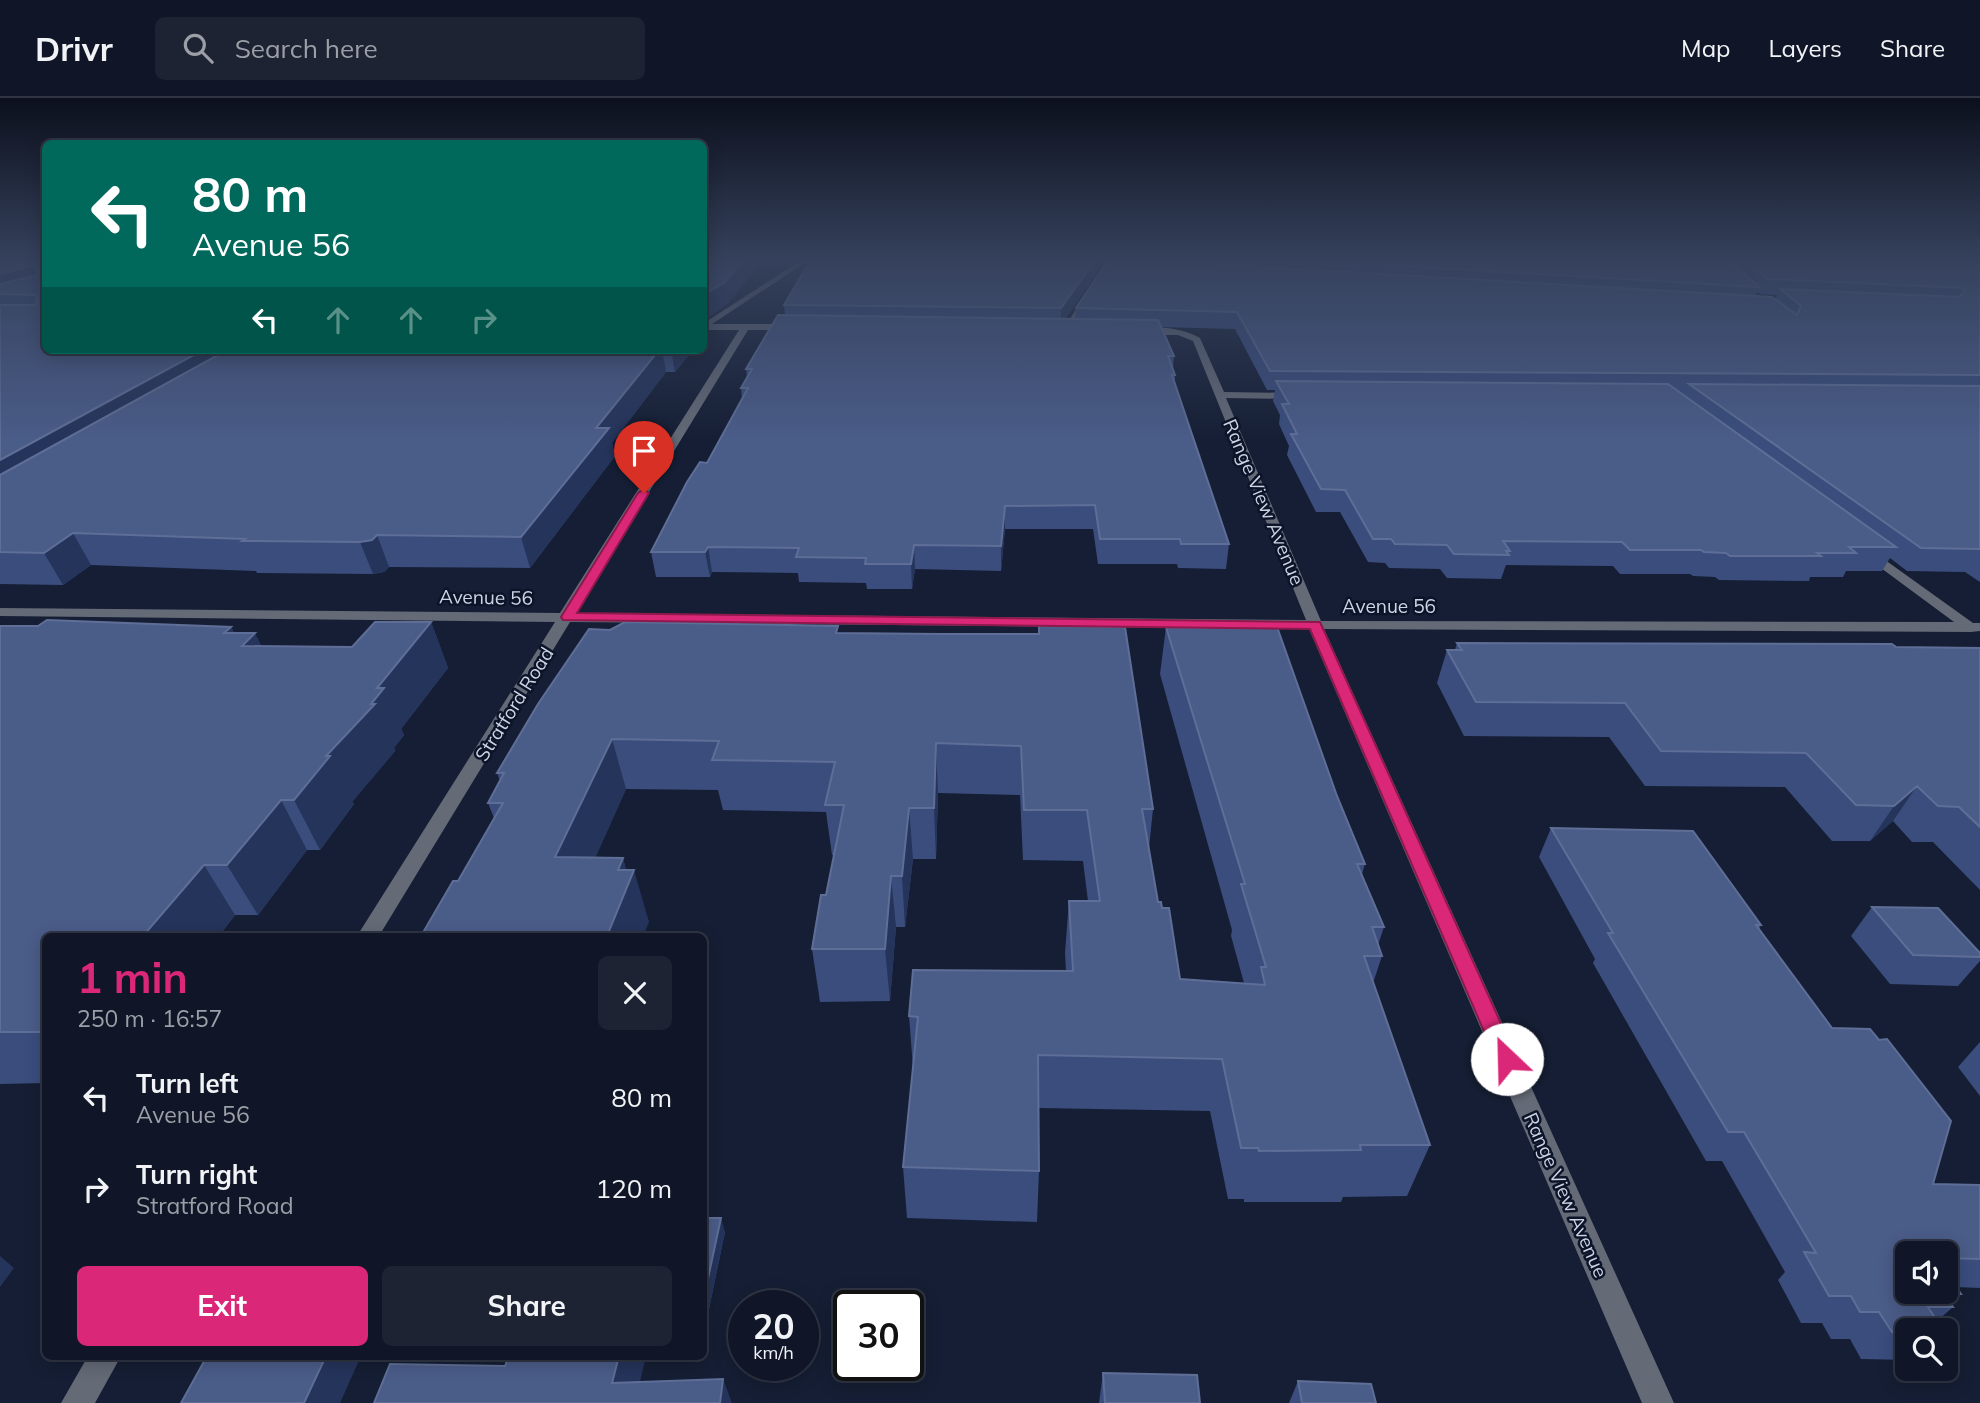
<!DOCTYPE html>
<meta charset="utf-8">
<style>
:root{--surface:#101627;--page:#1e2333;--text:#f1f3f6;--muted:#9c9fa7;--line:#303544;--accent:#db2777}
body{margin:0;font-family:Mulish,sans-serif;background:var(--page);color:var(--text);height:100vh;display:flex;flex-direction:column;font-size:26px;white-space:nowrap}
*{box-sizing:border-box;margin:0}
p{font-size:23px;color:var(--muted)}
.icon{flex:none;width:38px;height:38px;fill:none;stroke:currentColor;stroke-width:2;stroke-linecap:round;stroke-linejoin:round}
.map{position:relative;flex:1;overflow:hidden}
.sheet{position:absolute;left:42px;top:835px;width:665px;height:427px;display:flex;flex-direction:column;background:var(--surface);border-radius:10px;box-shadow:0 4px 18px #0003,0 0 0 2px var(--line)}
.sheet>*{flex:none}
.hud{position:absolute;left:42px;top:42px;width:665px;height:214px;border-radius:10px;box-shadow:0 4px 18px #0003,0 0 0 2px var(--line);background:#00695c;color:#fff;overflow:hidden}
.controls{position:absolute;left:1895px;top:1143px;display:grid;gap:14px}
.controls a{display:grid;place-items:center;width:63px;height:63px;border-radius:10px;background:var(--surface);box-shadow:0 4px 18px #0003,0 0 0 2px var(--line);font-size:35px}
.speed{position:absolute;left:728px;top:1192px;display:flex;gap:14px;font-size:35px;font-weight:700;text-align:center}
.speed>*{display:grid;place-content:center;width:91px;height:91px;border-radius:50%;background:var(--surface);box-shadow:0 4px 18px #0003,0 0 0 2px var(--line);line-height:1}
.speed small{font-size:18px;font-weight:400}
.speed .limit{border:4px solid #111;border-radius:10px;background:#fff;color:#111}
.pin{position:absolute;display:grid;place-items:center;width:60px;height:60px;color:#fff;margin:-72px -30px;border-radius:50% 50% 50% 0;rotate:-45deg;box-shadow:0 0 7px #0007}
.pin .icon{rotate:45deg}
.me{position:absolute;width:77px;margin:-38px;rotate:336deg;stroke-linejoin:round;filter:drop-shadow(0 0 5px #0008)}
.turn{display:flex;align-items:center;gap:24px;height:147px;padding:0 35px;font-size:32px}
.turn .icon{width:91px;height:91px;stroke-width:2.5}
.turn b{display:block;font-size:49px;line-height:60px}
.lanes{display:flex;align-items:center;height:66px;padding:0 35px;background:#0003;justify-content:center;gap:35px;direction:ltr}
.lanes .off{opacity:.35}
.round{display:grid;place-items:center;flex:none;width:74px;height:74px;border-radius:10px;background:var(--page)}
.headline{display:flex;align-items:center;justify-content:space-between;height:119px;padding:0 35px}
h1{font-size:42px;font-weight:700;line-height:52px;color:var(--accent)}
.cta{display:flex;gap:14px;margin-top:auto;padding:14px 35px}
.cta a{flex:1;height:80px;border-radius:10px;background:var(--accent);color:#fff;font-size:28px;font-weight:700;line-height:80px;text-align:center}
.cta a+a{background:var(--page);color:var(--text)}
ul{padding:0;list-style:none}
li{display:flex;align-items:center;gap:21px;height:91px;padding:0 35px}
li div{flex:1}
li b{display:block;font-size:26px}
li em{font-style:normal}
header{display:flex;align-items:center;gap:42px;box-sizing:border-box;height:98px;padding:0 35px;background:var(--surface);border-bottom:2px solid var(--line)}
header strong{font-size:33px}
nav{display:flex;gap:38px;margin-inline-start:auto;font-size:24px}
.search{width:490px;height:63px;background:var(--page);display:flex;align-items:center;gap:18px;box-sizing:border-box;padding:0 24px;border-radius:10px;color:var(--muted);font-size:26px}
.map>svg:first-child{display:block}
.lines{fill:none;stroke-linecap:round;stroke-linejoin:round}
.minor{fill:#646a76;fill-rule:evenodd}
.wall{fill:#3a4d7d;fill-rule:evenodd}
.shaded-wall{fill:#25345b}
.building{fill:#4a5c88;stroke:#5e6e96;stroke-width:2}
.route{fill:#db2777;stroke:#8e194d;stroke-width:2}
.labels{text-anchor:middle;dominant-baseline:central;stroke-width:5;stroke-linejoin:round;paint-order:stroke}
.street-label{font-size:19px;fill:#cdd4e3;stroke:#0c142a}
</style>
<header>
<strong>Drivr</strong>
<div class="search"><svg class="icon" aria-label="search" viewBox="0 0 24 24"><circle cx="10" cy="10" r="6"/><path d="M15 15l6 6"/></svg>Search here</div>
<nav><a>Map</a><a>Layers</a><a>Share</a></nav>
</header>
<div class="map">
<svg width="1980" height="1305" viewBox="0 0 1980 1305">
<rect width="100%" height="100%" fill="#151e34"/>
<g class="lines">
<!-- minor -->
<path class="minor" d="M 803,161 L 811,161 L 712,226 L 794,226 L 798,229 L 794,232 L 748,232 L 575,515 L 1306,522 L 1193,243 L 1178,237 L 1141,237 L 1137,234 C 1153,225 1184,231 1200,240 L 1224,294 L 1298,295 L 1303,298 L 1298,301 L 1226,300 L 1321,523 L 1954,524 L 1862,456 L 1860,453 L 1867,449 L 1973,525 L 1980,525 L 1980,533 L 1971,534 L 1324,531 L 1674,1305 L 1642,1305 L 1309,531 L 570,524 L 379,838 L 357,838 L 555,524 L 0,518 L 0,510 L 560,515 L 739,232 L 704,232 L 704,225 Z
M 1107,161 L 1114,161 L 1068,234 L 1062,234 Z
M 88,1258 L 121,1258 L 95,1305 L 61,1305 Z"/>
</g>
<!-- wall -->
<path class="wall" d="M 0,161 L 46,161 L 46,252 L 693,252 L 675,274 L 666,274 L 612,345 L 615,358 L 530,470 L 389,469 L 384,474 L 373,476 L 257,475 L 256,473 L 91,467 L 63,487 L 0,486 Z
M 811,161 L 1106,161 L 1065,221 L 1075,221 L 1076,210 L 1109,161 L 1980,161 L 1980,484 L 1965,474 L 1907,473 L 1890,460 L 1882,473 L 1846,473 L 1843,479 L 1810,479 L 1809,483 L 1719,482 L 1715,479 L 1693,478 L 1690,476 L 1620,476 L 1613,468 L 1506,467 L 1501,481 L 1447,480 L 1440,471 L 1389,470 L 1385,465 L 1368,464 L 1340,414 L 1316,414 L 1287,357 L 1289,348 L 1279,326 L 1280,317 L 1273,303 L 1275,292 L 1267,292 L 1235,231 L 1161,229 L 1174,258 L 1173,270 L 1175,277 L 1175,285 L 1229,446 L 1226,471 L 1178,470 L 1177,466 L 1098,466 L 1093,431 L 1005,431 L 1001,473 L 915,471 L 912,491 L 867,491 L 866,485 L 799,484 L 798,475 L 712,474 L 710,479 L 656,479 L 651,454 L 707,365 L 742,301 L 741,290 L 747,279 L 746,271 L 785,217 L 784,207 ZM 1757,194 L 1760,196 L 1777,197 L 1775,201 L 1756,198 Z
M 431,524 L 448,570 L 401,631 L 404,637 L 394,650 L 395,653 L 352,704 L 354,706 L 320,752 L 307,752 L 258,817 L 235,817 L 219,838 L 46,838 L 46,985 L 0,986 L 0,528 L 231,529 L 234,535 L 262,548 L 352,549 Z
M 1207,525 L 1337,698 L 1365,766 L 1362,776 L 1384,829 L 1378,847 L 1382,858 L 1373,885 L 1430,1047 L 1407,1098 L 1343,1099 L 1341,1104 L 1244,1104 L 1244,1101 L 1228,1101 L 1210,1013 L 1039,1010 L 1039,1073 L 1037,1124 L 907,1120 L 903,1069 L 913,970 L 909,918 L 1066,873 L 1065,855 L 1069,803 L 1088,803 L 1083,763 L 1023,762 L 1020,697 L 938,695 L 936,761 L 913,761 L 905,829 L 896,829 L 890,903 L 820,904 L 812,851 L 826,797 L 834,757 L 832,757 L 826,714 L 723,712 L 718,692 L 626,691 L 595,760 L 623,760 L 626,772 L 649,824 L 458,783 L 494,720 L 488,705 L 500,683 L 497,675 L 838,535 L 941,536 L 1039,536 L 1039,528 L 1153,711 L 1149,750 L 1158,804 L 1180,881 L 1244,885 L 1231,838 L 1232,832 L 1160,576 L 1166,529 L 1206,530 Z
M 1457,545 L 1980,550 L 1980,792 L 1933,744 L 1912,744 L 1893,723 L 1870,743 L 1832,743 L 1785,689 L 1645,688 L 1609,639 L 1464,638 L 1437,585 L 1447,552 L 1455,552 Z
M 1551,730 L 1761,827 L 1759,831 L 1933,1086 L 1980,1087 L 1980,1190 L 1956,1189 L 1961,1196 L 1950,1206 L 1953,1209 L 1937,1223 L 1908,1232 L 1908,1262 L 1861,1261 L 1850,1241 L 1831,1241 L 1822,1225 L 1801,1225 L 1778,1182 L 1785,1174 L 1722,1063 L 1706,1063 L 1593,865 L 1595,861 L 1539,759 ZM 1908,1155 L 1946,1155 L 1946,1194 Z
M 1872,809 L 1980,855 L 1980,863 L 1958,888 L 1890,886 L 1851,838 Z
M 1980,944 L 1980,998 L 1958,969 Z
M 704,1120 L 725,1134 L 708,1216 L 704,1216 Z
M 1103,1275 L 1200,1305 L 1099,1305 Z
M 1298,1283 L 1376,1305 L 1289,1305 Z"/>
<!-- shaded-wall -->
<path class="shaded-wall" d="M 745,161 L 764,161 L 728,206 L 704,222 L 706,235 L 704,238 L 704,197 Z
M 1096,161 L 1106,161 L 1061,227 L 1061,210 Z
M 31,168 L 42,189 L 0,196 L 0,176 Z
M 203,252 L 258,252 L 0,402 L 0,362 Z
M 659,252 L 662,252 L 666,274 L 612,345 L 615,358 L 530,470 L 521,439 L 596,330 Z
M 671,252 L 693,252 L 675,274 Z
M 1005,408 L 1005,431 L 1001,473 L 1001,448 Z
M 73,435 L 91,467 L 63,487 L 44,455 Z
M 377,437 L 389,469 L 384,474 L 373,476 L 360,444 Z
M 914,447 L 915,471 L 912,491 L 911,466 Z
M 708,449 L 712,474 L 710,479 L 705,454 Z
M 431,524 L 448,570 L 401,631 L 404,637 L 394,650 L 395,653 L 352,704 L 354,706 L 320,752 L 294,702 L 326,658 L 371,606 L 377,590 Z
M 231,529 L 254,574 L 224,535 Z
M 255,535 L 278,581 L 242,548 Z
M 612,641 L 626,691 L 573,810 L 555,759 Z
M 936,645 L 938,695 L 936,761 L 934,710 Z
M 1917,688 L 1893,723 L 1870,743 L 1894,708 Z
M 281,702 L 307,752 L 258,817 L 227,767 Z
M 909,710 L 913,761 L 905,829 L 902,778 Z
M 623,760 L 629,784 L 634,772 L 649,824 L 643,838 L 607,838 L 618,772 Z
M 204,767 L 235,817 L 219,838 L 143,838 Z
M 891,778 L 896,829 L 890,903 L 885,851 Z
M 721,1120 L 725,1134 L 708,1216 L 704,1204 L 704,1199 Z
M 0,1158 L 14,1170 L 0,1189 Z
M 326,1258 L 361,1258 L 340,1305 L 304,1305 Z
M 619,1258 L 646,1258 L 635,1305 L 612,1285 Z
M 723,1281 L 732,1305 L 720,1305 Z"/>
<!-- building -->
<path class="building" d="M 0,161 L 46,161 L 46,252 L 203,252 L 0,362 L 0,207 L 34,207 L 37,205 L 36,197 L 0,196 L 0,186 L 37,177 L 37,169 L 31,168 L 0,176 Z
M 704,161 L 745,161 L 725,184 L 704,197 Z
M 811,161 L 1096,161 L 1061,210 L 784,207 Z
M 1109,161 L 1126,161 L 1772,199 L 1797,217 L 1801,208 L 1780,191 L 1960,199 L 1965,192 L 1963,190 L 1767,181 L 1742,161 L 1980,161 L 1980,277 L 1270,273 L 1237,214 L 1076,210 Z
M 1280,161 L 1727,161 L 1759,189 Z
M 778,217 L 1158,222 L 1174,258 L 1168,258 L 1175,277 L 1172,277 L 1229,446 L 1181,446 L 1180,441 L 1100,441 L 1095,407 L 1005,408 L 1001,448 L 914,447 L 911,466 L 865,466 L 866,460 L 796,459 L 799,450 L 708,449 L 705,454 L 651,454 L 687,384 L 700,364 L 707,365 L 748,290 L 741,290 L 752,271 L 746,271 Z
M 227,252 L 659,252 L 596,330 L 609,330 L 521,439 L 377,437 L 372,442 L 360,444 L 242,443 L 245,441 L 73,435 L 44,455 L 0,454 L 0,377 Z
M 1276,283 L 1668,286 L 1896,449 L 1849,449 L 1856,455 L 1817,455 L 1821,458 L 1730,458 L 1726,455 L 1704,454 L 1701,452 L 1630,452 L 1622,444 L 1503,443 L 1510,453 L 1506,453 L 1509,457 L 1454,456 L 1447,447 L 1395,446 L 1391,441 L 1373,441 L 1345,392 L 1321,391 L 1291,336 L 1297,336 L 1282,306 L 1289,306 Z
M 1689,286 L 1980,288 L 1980,451 L 1921,450 Z
M 47,522 L 231,529 L 224,535 L 255,535 L 242,548 L 352,549 L 375,524 L 431,524 L 377,590 L 384,590 L 371,606 L 375,606 L 326,658 L 330,658 L 294,702 L 281,702 L 227,767 L 204,767 L 143,838 L 46,838 L 46,934 L 0,934 L 0,528 L 38,528 Z
M 625,524 L 838,528 L 836,535 L 941,536 L 1039,536 L 1039,528 L 1125,529 L 1153,711 L 1142,711 L 1158,804 L 1161,804 L 1162,810 L 1169,810 L 1180,881 L 1265,887 L 1261,869 L 1266,869 L 1241,786 L 1245,786 L 1166,529 L 1208,530 L 1207,525 L 1276,526 L 1337,698 L 1365,766 L 1357,766 L 1384,829 L 1372,829 L 1382,858 L 1364,858 L 1430,1047 L 1360,1047 L 1361,1052 L 1259,1053 L 1258,1050 L 1241,1050 L 1222,961 L 1038,957 L 1039,1073 L 903,1069 L 918,919 L 909,918 L 913,872 L 1073,873 L 1069,803 L 1100,803 L 1087,712 L 1024,712 L 1021,648 L 936,645 L 934,710 L 909,710 L 902,778 L 891,778 L 885,851 L 812,851 L 821,797 L 826,797 L 844,707 L 825,707 L 835,664 L 712,662 L 719,643 L 612,641 L 555,759 L 623,760 L 618,772 L 634,772 L 607,838 L 421,838 L 453,783 L 458,783 L 503,705 L 488,705 L 504,675 L 497,675 L 538,606 L 589,531 L 610,532 Z
M 1457,545 L 1892,546 L 1896,549 L 1980,550 L 1980,729 L 1959,709 L 1938,708 L 1917,688 L 1894,708 L 1856,707 L 1806,655 L 1661,653 L 1625,605 L 1476,604 L 1447,552 L 1462,552 Z
M 1551,730 L 1693,733 L 1761,827 L 1756,827 L 1832,930 L 1870,931 L 1879,942 L 1887,941 L 1951,1023 L 1933,1086 L 1980,1087 L 1980,1161 L 1946,1160 L 1946,1155 L 1908,1155 L 1908,1194 L 1946,1194 L 1946,1174 L 1961,1196 L 1944,1196 L 1953,1209 L 1928,1209 L 1943,1232 L 1908,1232 L 1908,1234 L 1892,1234 L 1879,1214 L 1860,1214 L 1851,1198 L 1829,1198 L 1804,1154 L 1816,1155 L 1744,1034 L 1728,1034 L 1608,835 L 1613,835 Z
M 1872,809 L 1938,810 L 1980,855 L 1980,859 L 1913,857 Z
M 704,1120 L 721,1120 L 704,1199 Z
M 207,1258 L 326,1258 L 304,1305 L 181,1305 Z
M 509,1258 L 619,1258 L 612,1285 L 723,1281 L 720,1305 L 374,1305 L 390,1266 L 505,1268 Z
M 1103,1275 L 1197,1277 L 1200,1305 L 1105,1305 Z
M 1298,1283 L 1371,1286 L 1376,1305 L 1302,1305 Z"/>
<!-- sky -->
<linearGradient id="sky" x2="0" y2="1"><stop stop-color="#0c101d"/><stop offset="0.47" stop-color="#35415c"/><stop offset="1" stop-color="#35415c" stop-opacity="0"/></linearGradient>
<rect width="1980" height="343" fill="url(#sky)"/>
<!-- route -->
<path class="route" d="M 644,391 L 649,395 L 577,515 L 1320,524 L 1517,961 L 1514,967 L 1507,970 L 1499,967 L 1496,961 L 1310,531 L 563,522 L 561,519 L 638,395 Z"/>
<g class="labels">
<!-- street labels -->
<g class="street-label">
<text transform="translate(1264 404) rotate(67)">Range View Avenue</text>
<text transform="translate(486 499) rotate(1)">Avenue 56</text>
<text x="1389" y="508">Avenue 56</text>
<text transform="translate(514 606) rotate(-58)">Stratford Road</text>
<text transform="translate(1566 1097) rotate(66)">Range View Avenue</text>
</g>
</g>
</svg>
<div class="controls">
<a><svg class="icon" aria-label="sound" viewBox="0 0 24 24"><path d="M4 9h4l5-4v14l-5-4H4zM17 9q2 3 0 6"/></svg></a>
<a><svg class="icon" aria-label="search" viewBox="0 0 24 24"><circle cx="10" cy="10" r="6"/><path d="M15 15l6 6"/></svg></a>
</div>
<div class="speed"><div>20<small>km/h</small></div><div class="limit">30</div></div>
<div class="pin" style="left:644px;top:395px;background:#d93025"><svg class="icon" aria-label="arrive" viewBox="0 0 24 24"><path d="M6 21V4h12l-3 4 3 4H6"/></svg></div>
<svg class="me" style="left:1507px;top:961px" viewBox="-20 -20 40 40"><circle r="19" fill="#fff"/><path d="M0-13L10 11 0 6-10 11z" fill="#db2777"/></svg>
<div class="hud">
<div class="turn"><svg class="icon" aria-label="left" viewBox="0 0 24 24"><path d="M17 20v-9H6M10 6l-5 5 5 5"/></svg><div><b>80 m</b>Avenue 56</div></div>
<div class="lanes"><svg class="icon" aria-label="left" viewBox="0 0 24 24"><path d="M17 20v-9H6M10 6l-5 5 5 5"/></svg><svg class="icon off" aria-label="ahead" viewBox="0 0 24 24"><path d="M12 20V5M6 11l6-6 6 6"/></svg><svg class="icon off" aria-label="ahead" viewBox="0 0 24 24"><path d="M12 20V5M6 11l6-6 6 6"/></svg><svg class="icon off" aria-label="right" viewBox="0 0 24 24"><path d="M7 20v-9h11M14 6l5 5-5 5"/></svg></div>
</div>
<section class="sheet">
<div class="headline"><div><h1>1 min</h1><p>250 m · 16:57</p></div><a class="round"><svg class="icon" aria-label="close" viewBox="0 0 24 24"><path d="M6 6l12 12M18 6L6 18"/></svg></a></div>
<ul>
<li><svg class="icon" aria-label="left" viewBox="0 0 24 24"><path d="M17 20v-9H6M10 6l-5 5 5 5"/></svg><div><b>Turn left</b><p>Avenue 56</p></div><em>80 m</em></li>
<li><svg class="icon" aria-label="right" viewBox="0 0 24 24"><path d="M7 20v-9h11M14 6l5 5-5 5"/></svg><div><b>Turn right</b><p>Stratford Road</p></div><em>120 m</em></li>
</ul>
<div class="cta"><a>Exit</a><a>Share</a></div>
</section>
</div>
